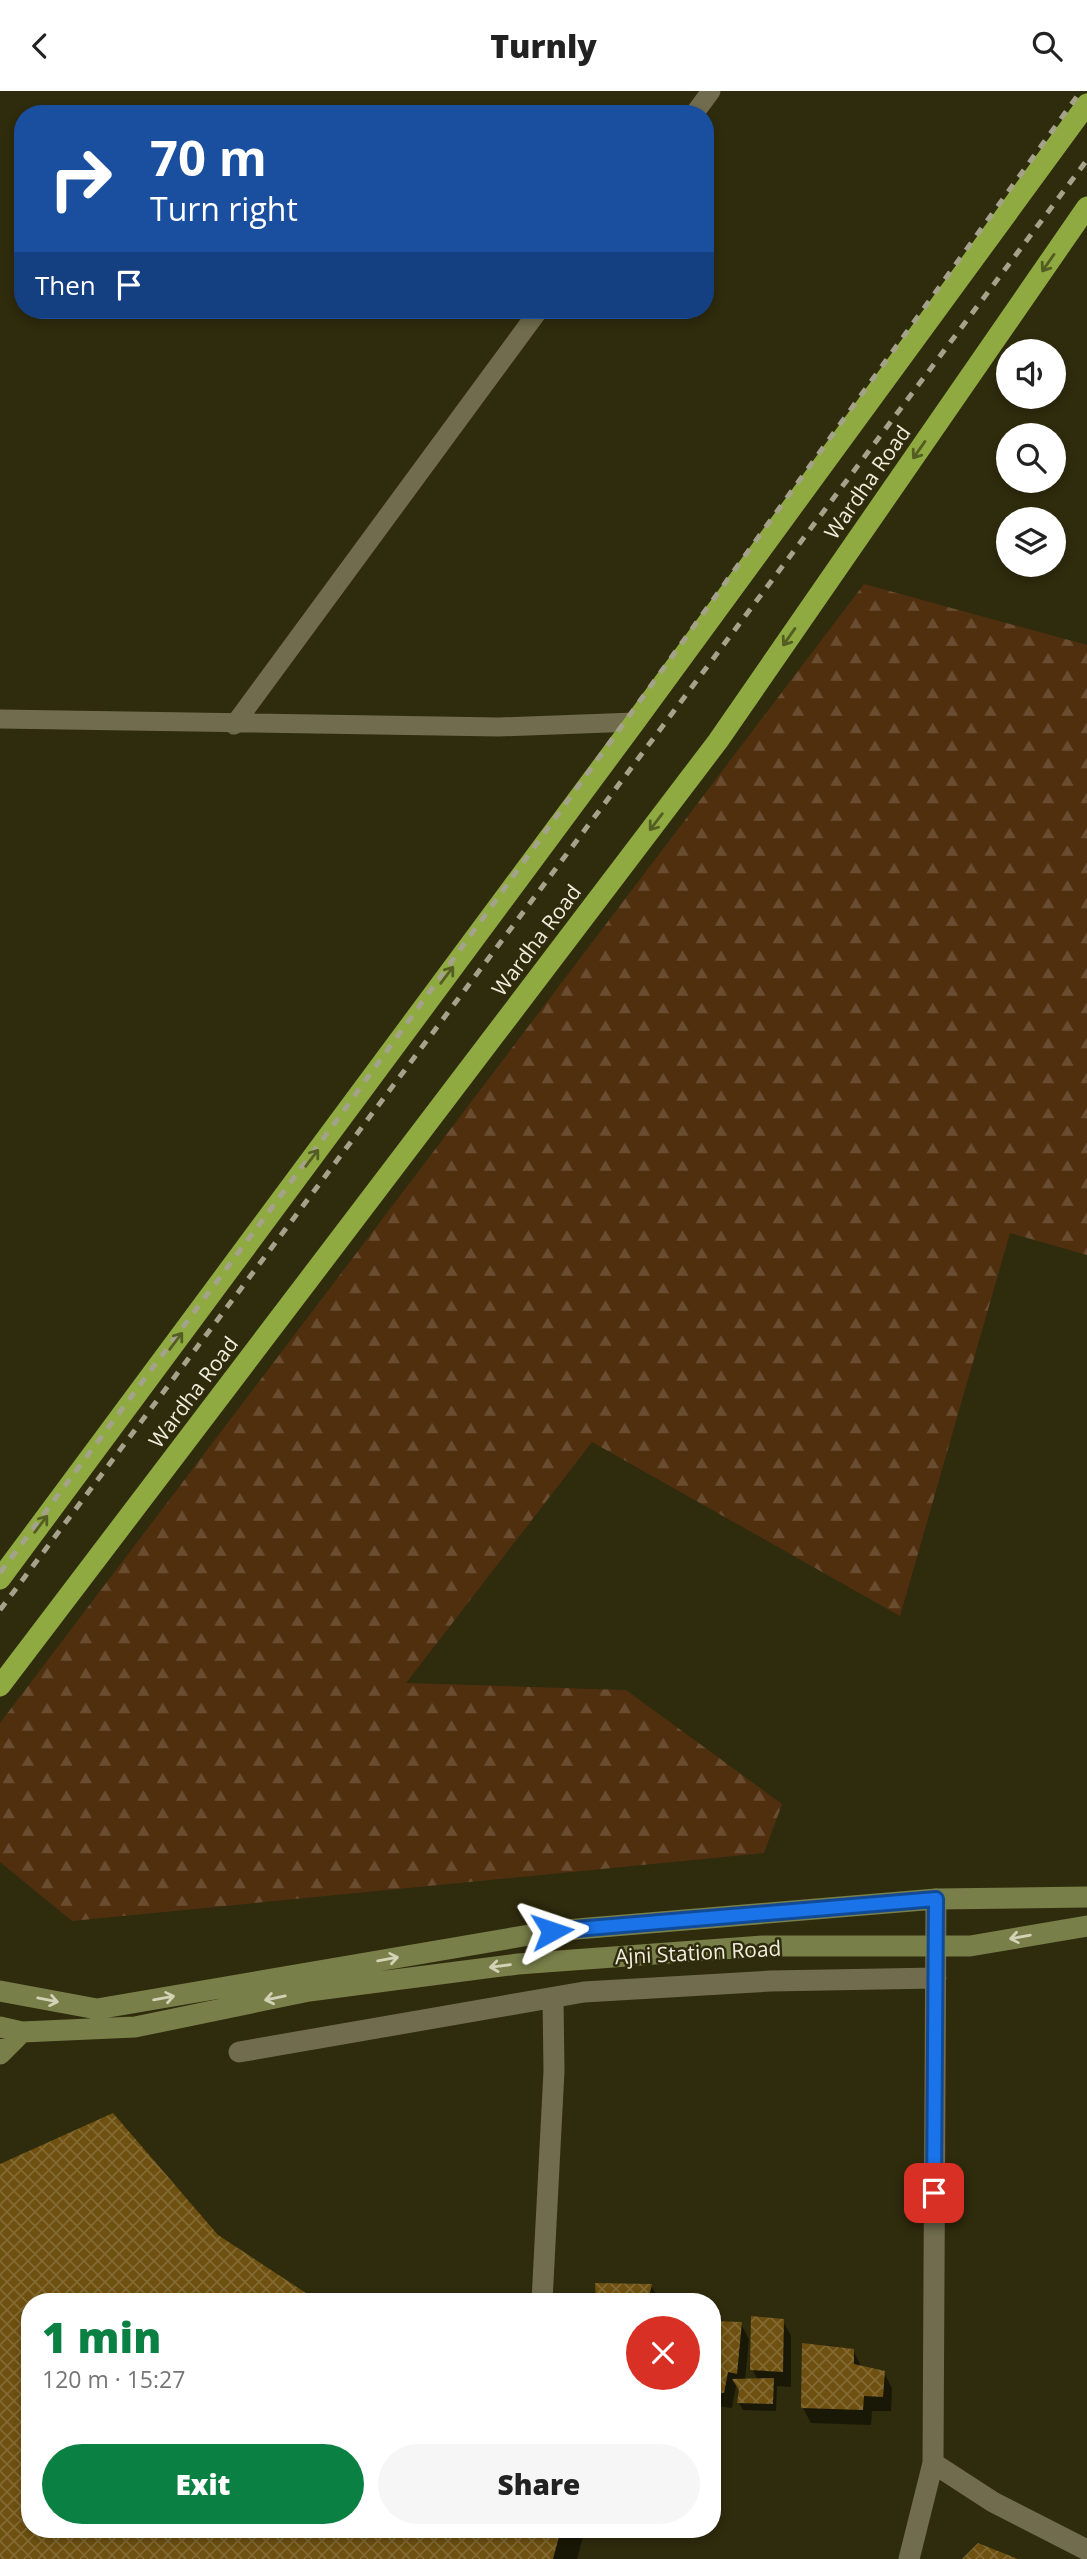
<!DOCTYPE html>
<meta charset="utf-8">
<style>
:root{--surface:#fff;--page:#f6f6f6;--text:#222;--muted:#767676;--accent:#0b8043}
body{margin:0;font-family:"Open Sans",sans-serif;background:var(--page);color:var(--text);height:100vh;display:flex;flex-direction:column;font-size:26px;white-space:nowrap}
*{box-sizing:border-box;margin:0}
p{font-size:23px;color:var(--muted)}
.icon{flex:none;width:38px;height:38px;fill:none;stroke:currentColor;stroke-width:2;stroke-linecap:round;stroke-linejoin:round}
.map{position:relative;flex:1;overflow:hidden}
.details{position:absolute;left:21px;top:2202px;width:700px;height:245px;display:flex;flex-direction:column;background:var(--surface);border-radius:28px;box-shadow:0 4px 10px #0003}
.details>*{flex:none}
.banner{position:absolute;left:14px;top:14px;width:700px;height:214px;border-radius:28px;box-shadow:0 4px 10px #0003;background:#1a4fa0;color:#fff;overflow:hidden}
.tools{position:absolute;left:996px;top:248px;display:grid;gap:14px}
.tools a{display:grid;place-items:center;width:70px;height:70px;border-radius:50%;background:var(--surface);box-shadow:0 4px 10px #0003;font-size:35px}
.pin{position:absolute;display:grid;place-items:center;width:60px;height:60px;color:#fff;margin:-30px;border-radius:14px;box-shadow:0 4px 10px #0006}
.me{position:absolute;width:77px;margin:-38px;rotate:85deg;stroke-linejoin:round;filter:drop-shadow(0 0 5px #0008)}
.turn{display:flex;align-items:center;gap:24px;height:147px;padding:0 21px;font-size:32px}
.turn .icon{width:91px;height:91px;stroke-width:2.5}
.turn b{display:block;font-size:49px;line-height:60px}
.then{display:flex;align-items:center;height:66px;padding:0 21px;background:#0003;gap:14px;font-size:26px}
.round{display:grid;place-items:center;flex:none;width:74px;height:74px;border-radius:37px;background:var(--page)}
.summary{display:flex;align-items:center;justify-content:space-between;height:119px;padding:0 21px}
h1{font-size:42px;font-weight:800;line-height:52px;color:var(--accent)}
.action{display:flex;gap:14px;margin-top:auto;padding:14px 21px}
.action a{flex:1;height:80px;border-radius:42px;background:var(--accent);color:#fff;font-size:28px;font-weight:800;line-height:80px;text-align:center}
.action a+a{background:var(--page);color:var(--text)}
header{display:flex;justify-content:space-between;align-items:center;height:91px;padding:0 21px;background:var(--surface);font-size:32px;font-weight:800}
.map>svg:first-child{display:block}
.forest{fill:url(#forest-firs)}
.shadow{fill:#0007}
.building{fill:url(#building-cross-hatch)}
.lines{fill:none;stroke-linecap:round;stroke-linejoin:round}
.lane{stroke:#706c4d;stroke-width:19}
.street{stroke:#706c4d;stroke-width:21}
.secondary{stroke:#797f49;stroke-width:21}
.highway{stroke:#8eaa41;stroke-width:21}
.rail{stroke:#a5a28b;stroke-width:5;stroke-dasharray:9 9;stroke-linecap:butt}
.oneway{stroke:#555e22}
.oneway2{stroke:#d2d2b6}
.route-casing{stroke:#114b97;stroke-width:18}
.route{stroke:#1a73e8;stroke-width:12}
.labels{text-anchor:middle;dominant-baseline:central;stroke-width:5;stroke-linejoin:round;paint-order:stroke}
.street-label{font-size:21px;fill:#efeddb;stroke:#2f2b0d}
</style>
<header><svg class="icon" aria-label="back" viewBox="0 0 24 24"><path d="M15 5l-7 7 7 7"/></svg>Turnly<svg class="icon" aria-label="search" viewBox="0 0 24 24"><circle cx="10" cy="10" r="6"/><path d="M15 15l6 6"/></svg></header>
<div class="map">
<svg width="1087" height="2468" viewBox="0 0 1087 2468">
<defs>
<pattern id="forest-firs" width="22" height="20" patternUnits="userSpaceOnUse" patternTransform="scale(1.75)"><rect width="22" height="20" fill="#502f0f"/><path d="M5 1l3.5 6h-7zM16 11l3.5 6h-7z" fill="#6a4d31"/></pattern>
<pattern id="building-cross-hatch" width="8" height="8" patternUnits="userSpaceOnUse" patternTransform="scale(1.75)"><rect width="8" height="8" fill="#6e5010"/><path d="M0 0l8 8M0 8l8-8" fill="none" stroke="#836a32"/></pattern>
</defs>
<rect width="100%" height="100%" fill="#2f2b0d"/>
<!-- forest -->
<path class="forest" d="M 864,493 L 1087,554 L 1087,1164 L 1010,1142 L 900,1525 L 592,1351 L 406,1592 L 626,1599 L 782,1713 L 764,1762 L 72,1830 L 0,1771 L 0,1632 Z"/>
<!-- shadow -->
<path class="shadow" d="M 0,2075 L 217,2146 L 315,2210 L 30,2210 L 30,2438 L 585,2438 L 577,2468 L 0,2468 Z
M 597,2194 L 651,2195 L 657,2204 L 665,2205 L 669,2210 L 598,2210 Z
M 783,2230 L 791,2245 L 791,2296 L 777,2295 L 776,2320 L 743,2319 L 739,2312 L 740,2299 L 736,2295 L 732,2317 L 712,2314 L 712,2232 L 741,2233 L 749,2248 L 745,2289 L 758,2289 L 752,2278 Z
M 853,2259 L 862,2277 L 884,2282 L 892,2297 L 891,2320 L 872,2320 L 871,2334 L 811,2332 L 803,2317 Z"/>
<!-- building -->
<path class="building" d="M 113,2022 L 218,2144 L 318,2210 L 30,2210 L 30,2438 L 561,2438 L 553,2468 L 0,2468 L 0,2073 Z
M 595,2192 L 652,2193 L 650,2202 L 667,2203 L 666,2210 L 596,2210 Z
M 751,2225 L 784,2228 L 783,2281 L 750,2279 Z
M 712,2230 L 742,2231 L 737,2283 L 728,2281 L 724,2302 L 712,2301 Z
M 802,2252 L 854,2258 L 854,2273 L 885,2280 L 883,2306 L 864,2305 L 863,2319 L 801,2317 Z
M 774,2287 L 773,2313 L 737,2312 L 739,2299 L 732,2288 Z
M 978,2452 L 1018,2468 L 962,2468 Z"/>
<g class="lines">
<!-- lane -->
<path class="lane" d="M 694,23 L 711,0
M 0,628 L 499,636 L 635,631
M 234,634 L 539,219"/>
<!-- street -->
<path class="street" d="M 239,1961 L 584,1901 L 771,1890 L 936,1887
M 542,2210 L 554,1980 L 553,1907
M 933,2372 L 993,2411 L 1087,2459
M 909,2468 L 933,2372 L 936,1808"/>
<!-- secondary -->
<path class="secondary" d="M 0,1900 L 97,1918 L 553,1840 L 936,1808 L 1087,1806
M 0,1936 L 22,1941 L 135,1936 L 309,1900 L 518,1873 L 763,1855 L 970,1855 L 1087,1835
M 0,1963 L 22,1941"/>
<!-- highway -->
<path class="highway" d="M 0,1488 L 635,631 L 1087,13
M 0,1595 L 718,650 L 1087,116"/>
<!-- rail -->
<path class="rail" d="M 0,1482 L 334,1033 L 1081,0
M 0,1519 L 1087,69"/>
</g>
<!-- one-way arrows -->
<defs><path id="oneway-shaft" d="M-6 0H5M1.5-3L5.5 0L1.5 3" fill="none" stroke-width="1.6" stroke-linecap="round" stroke-linejoin="round" transform="scale(1.75)"/></defs>
<g class="oneway">
<use href="#oneway-shaft" transform="translate(1048 172) rotate(125)"/>
<use href="#oneway-shaft" transform="translate(919 359) rotate(125)"/>
<use href="#oneway-shaft" transform="translate(789 546) rotate(125)"/>
<use href="#oneway-shaft" transform="translate(656 731) rotate(127)"/>
<use href="#oneway-shaft" transform="translate(447 884) rotate(-53)"/>
<use href="#oneway-shaft" transform="translate(312 1067) rotate(-53)"/>
<use href="#oneway-shaft" transform="translate(176 1250) rotate(-53)"/>
<use href="#oneway-shaft" transform="translate(41 1433) rotate(-53)"/>
</g>
<g class="oneway2">
<use href="#oneway-shaft" transform="translate(1020 1846) rotate(170)"/>
<use href="#oneway-shaft" transform="translate(388 1868) rotate(-10)"/>
<use href="#oneway-shaft" transform="translate(500 1875) rotate(173)"/>
<use href="#oneway-shaft" transform="translate(164 1907) rotate(-10)"/>
<use href="#oneway-shaft" transform="translate(275 1907) rotate(168)"/>
<use href="#oneway-shaft" transform="translate(48 1909) rotate(11)"/>
</g>
<g class="lines">
<!-- route casing -->
<g class="route-casing">
<path id="route" d="M 552,1840 L 936,1808 L 934,2102"/>
</g>
<!-- route -->
<use href="#route" class="route"/>
</g>
<g class="labels">
<!-- street labels -->
<g class="street-label">
<text transform="translate(867 391) rotate(-55)">Wardha Road</text>
<text transform="translate(536 849) rotate(-53)">Wardha Road</text>
<text transform="translate(193 1301) rotate(-53)">Wardha Road</text>
<text transform="translate(698 1861) rotate(-3)">Ajni Station Road</text>
</g>
</g>
</svg>
<div class="tools">
<a><svg class="icon" aria-label="sound" viewBox="0 0 24 24"><path d="M4 9h4l5-4v14l-5-4H4zM17 9q2 3 0 6"/></svg></a>
<a><svg class="icon" aria-label="search" viewBox="0 0 24 24"><circle cx="10" cy="10" r="6"/><path d="M15 15l6 6"/></svg></a>
<a><svg class="icon" aria-label="layers" viewBox="0 0 24 24"><path d="M12 4l9 5-9 5-9-5zM3 14l9 5 9-5"/></svg></a>
</div>
<div class="pin" style="left:934px;top:2102px;background:#d93025"><svg class="icon" aria-label="arrive" viewBox="0 0 24 24"><path d="M6 21V4h12l-3 4 3 4H6"/></svg></div>
<svg class="me" style="left:552px;top:1840px" viewBox="-20 -20 40 40"><path d="M0-17L14 15 0 8-14 15z" fill="#1a73e8" stroke="#fff" stroke-width="4"/></svg>
<div class="banner">
<div class="turn"><svg class="icon" aria-label="right" viewBox="0 0 24 24"><path d="M7 20v-9h11M14 6l5 5-5 5"/></svg><div><b>70 m</b>Turn right</div></div>
<div class="then">Then<svg class="icon" aria-label="arrive" viewBox="0 0 24 24"><path d="M6 21V4h12l-3 4 3 4H6"/></svg></div>
</div>
<section class="details">
<div class="summary"><div><h1>1 min</h1><p>120 m · 15:27</p></div><a class="round" style="background:#d93025;color:#fff"><svg class="icon" aria-label="close" viewBox="0 0 24 24"><path d="M6 6l12 12M18 6L6 18"/></svg></a></div>
<div class="action"><a>Exit</a><a>Share</a></div>
</section>
</div>
